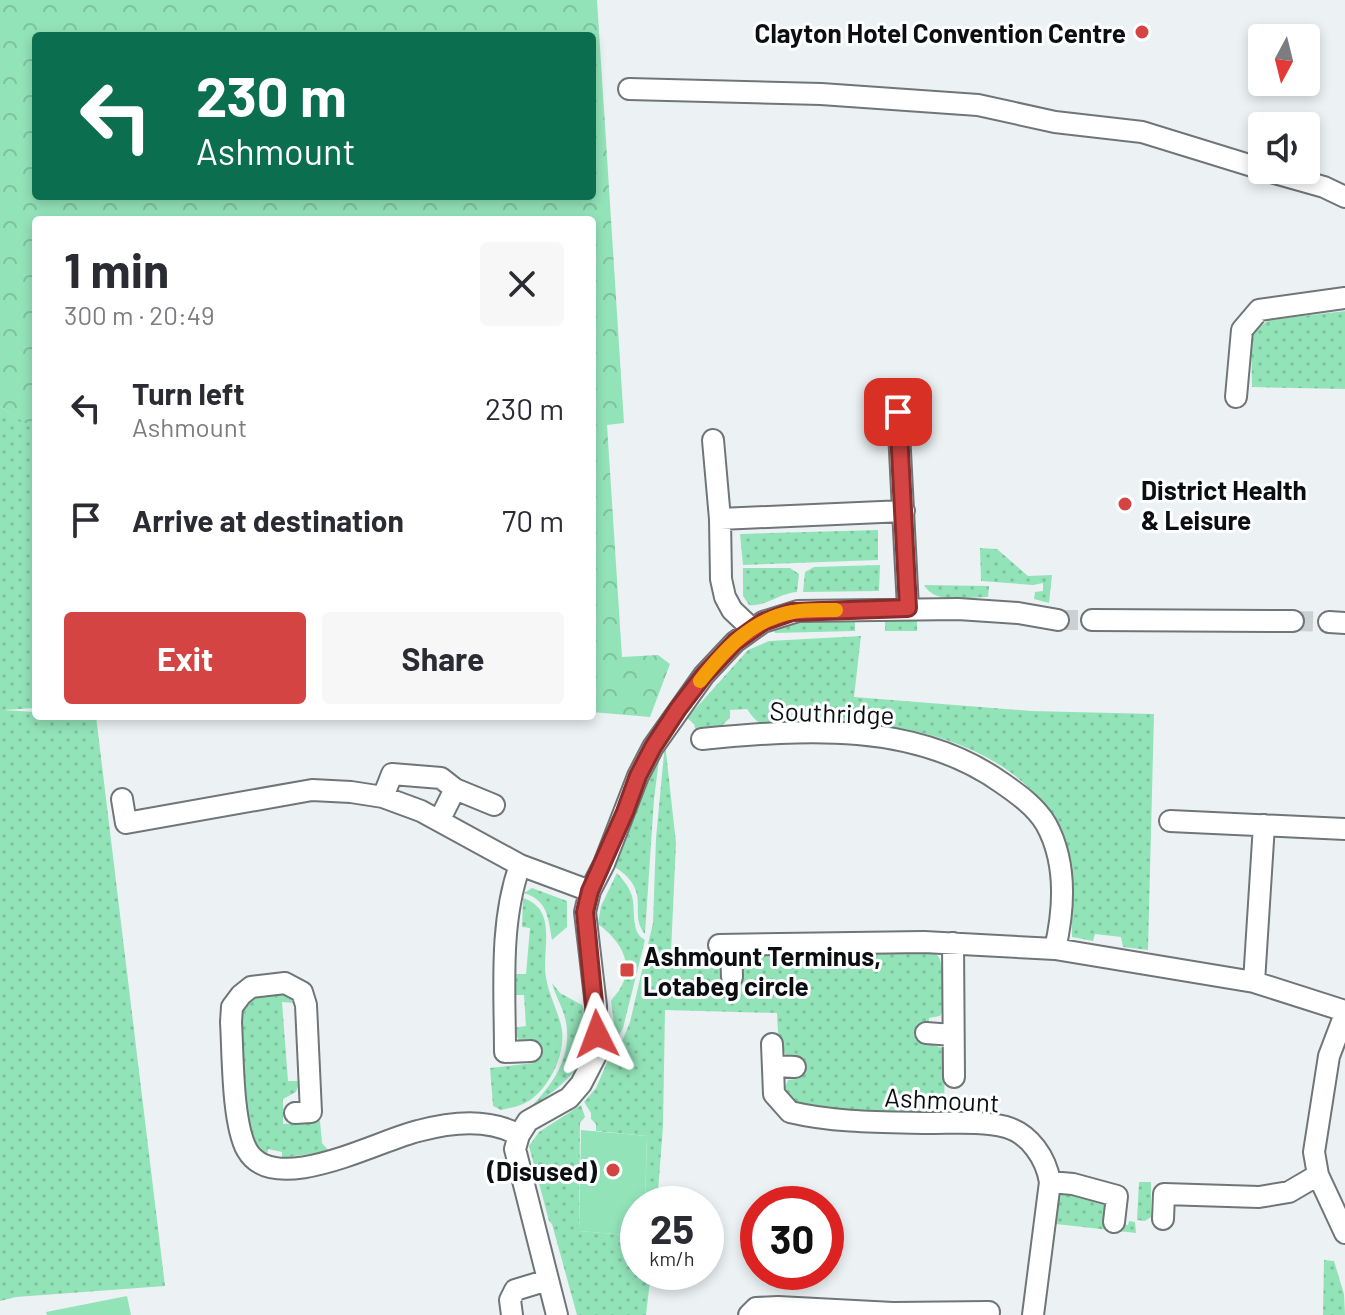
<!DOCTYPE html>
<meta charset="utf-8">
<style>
:root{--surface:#fff;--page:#f7f7f7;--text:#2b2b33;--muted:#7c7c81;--accent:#d34442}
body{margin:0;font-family:Barlow,sans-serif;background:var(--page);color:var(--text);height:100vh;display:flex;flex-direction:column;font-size:30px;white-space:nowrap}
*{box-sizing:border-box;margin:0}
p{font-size:26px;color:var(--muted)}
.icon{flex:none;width:44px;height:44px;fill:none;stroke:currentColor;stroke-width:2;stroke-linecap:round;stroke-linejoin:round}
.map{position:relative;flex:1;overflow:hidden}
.details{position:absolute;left:32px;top:216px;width:564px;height:504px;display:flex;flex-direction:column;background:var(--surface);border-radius:8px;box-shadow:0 4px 12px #0003}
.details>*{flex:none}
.guide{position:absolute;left:32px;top:32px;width:564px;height:168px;border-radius:8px;box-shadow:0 4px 12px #0003;background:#0b6e4f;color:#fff;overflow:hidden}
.needle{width:52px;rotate:187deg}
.controls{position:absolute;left:1248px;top:24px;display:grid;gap:16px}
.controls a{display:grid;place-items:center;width:72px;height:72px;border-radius:8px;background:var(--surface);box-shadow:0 4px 12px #0003;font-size:40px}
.speed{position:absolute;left:620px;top:1186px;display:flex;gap:16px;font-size:40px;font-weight:700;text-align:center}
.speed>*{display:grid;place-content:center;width:104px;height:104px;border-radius:50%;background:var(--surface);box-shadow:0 4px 12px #0003;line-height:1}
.speed small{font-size:20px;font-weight:400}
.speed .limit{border:12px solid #d22;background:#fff;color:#111}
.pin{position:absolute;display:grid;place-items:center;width:68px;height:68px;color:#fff;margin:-34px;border-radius:16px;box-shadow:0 4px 12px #0006}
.me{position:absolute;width:88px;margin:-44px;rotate:357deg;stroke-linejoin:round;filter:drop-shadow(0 0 6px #0008)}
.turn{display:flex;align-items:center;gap:28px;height:168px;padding:0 32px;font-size:36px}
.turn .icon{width:104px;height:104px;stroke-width:2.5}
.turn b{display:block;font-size:56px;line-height:68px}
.round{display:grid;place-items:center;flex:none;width:84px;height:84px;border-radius:8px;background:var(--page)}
.head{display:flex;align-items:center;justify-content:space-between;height:136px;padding:0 32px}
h1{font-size:48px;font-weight:700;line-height:60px}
.cta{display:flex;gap:16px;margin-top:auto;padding:16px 32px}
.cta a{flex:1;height:92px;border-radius:8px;background:var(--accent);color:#fff;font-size:32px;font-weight:700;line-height:92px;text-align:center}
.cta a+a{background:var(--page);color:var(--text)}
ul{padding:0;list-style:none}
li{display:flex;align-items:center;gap:24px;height:112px;padding:0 32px}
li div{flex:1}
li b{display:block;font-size:30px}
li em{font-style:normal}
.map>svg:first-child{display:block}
.grass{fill:url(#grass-dots)}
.forest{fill:url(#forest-crowns);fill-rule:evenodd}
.garden{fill:#93e3b9}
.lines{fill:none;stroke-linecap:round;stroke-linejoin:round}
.minor-tunnel{stroke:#cbd0d2;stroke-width:20;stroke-dasharray:20 10;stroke-linecap:butt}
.minor-casing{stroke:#707577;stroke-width:24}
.minor{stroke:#fff;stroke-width:20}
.route-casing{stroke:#892c2b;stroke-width:20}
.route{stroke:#d34442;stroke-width:14}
.slow{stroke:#f59e0b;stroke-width:14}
.poi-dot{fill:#d34442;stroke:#fdfeff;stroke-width:3}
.labels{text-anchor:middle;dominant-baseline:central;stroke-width:6;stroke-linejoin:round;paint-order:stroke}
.poi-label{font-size:26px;font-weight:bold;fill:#0d0e0f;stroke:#fdfeff;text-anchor:end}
.street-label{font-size:26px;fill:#0d0e0f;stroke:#fdfeff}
</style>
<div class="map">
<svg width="1345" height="1315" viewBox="0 0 1345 1315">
<defs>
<pattern id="grass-dots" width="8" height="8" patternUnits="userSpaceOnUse" patternTransform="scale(2)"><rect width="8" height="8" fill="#93e3b9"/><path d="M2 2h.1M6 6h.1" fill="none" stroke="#7ec29e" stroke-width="1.8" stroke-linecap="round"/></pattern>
<pattern id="forest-crowns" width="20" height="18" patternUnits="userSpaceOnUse" patternTransform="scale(2)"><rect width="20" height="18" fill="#93e3b9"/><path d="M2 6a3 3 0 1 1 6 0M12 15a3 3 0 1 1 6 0" fill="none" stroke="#7ec29e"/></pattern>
</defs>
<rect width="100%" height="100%" fill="#ecf2f4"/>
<!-- grass -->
<path class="grass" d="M 1345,311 L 1345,389 L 1252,387 L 1251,333 L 1269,320 Z
M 0,407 L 36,429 L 36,708 L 3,710 L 36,712 L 36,716 L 96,716 L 165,1286 L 16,1297 L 0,1301 Z
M 878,530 L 878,560 L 743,565 L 740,534 Z
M 980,548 L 997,549 L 1028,576 L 1052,575 L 1049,603 L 1034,599 L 1035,592 L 1043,591 L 1043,583 L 1033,585 L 981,581 Z
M 880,565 L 879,591 L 803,592 L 805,572 L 814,567 Z
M 743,568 L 790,568 L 799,574 L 797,592 C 780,593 765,607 749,605 L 743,596 Z
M 924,585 L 989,586 L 988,597 C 968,597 935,605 924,585 Z
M 855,618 L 855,631 L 775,633 L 773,629 L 793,620 Z
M 885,619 L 917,619 L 917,631 L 885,631 Z
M 861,636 L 854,697 L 1032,711 L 1154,714 L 1148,950 L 1123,947 L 1121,937 L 1095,934 L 1093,941 L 1072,937 C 1071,903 1075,860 1059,829 C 1017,744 904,721 819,721 C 802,721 781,728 764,725 C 757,723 751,715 747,709 L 730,710 L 730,718 L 719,728 L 696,731 L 694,724 L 687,718 L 748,650 L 769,641 Z
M 665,743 L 676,843 L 671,952 L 703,954 L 703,958 L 709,955 L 717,956 L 726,972 L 743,972 L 743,962 L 757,951 L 927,949 C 931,951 935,952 938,956 C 946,968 947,1005 940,1016 L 929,1018 L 930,1044 L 945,1049 L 944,1113 L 825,1111 L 793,1104 L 783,1093 L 788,1080 L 795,1079 L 795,1060 L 789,1059 C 777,1045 778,1031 777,1013 L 665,1010 L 663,1126 L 657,1204 L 645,1204 L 647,1136 L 596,1131 L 596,1124 L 591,1119 L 591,1113 L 584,1102 L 596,1088 L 612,1051 L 623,1039 L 630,1022 L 653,923 L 656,838 Z
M 660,752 L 654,799 L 645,934 C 627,913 654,893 615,867 Z
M 617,873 C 623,880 629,886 632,896 C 636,911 630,932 645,940 L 623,1028 L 614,1044 L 614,1023 L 611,1001 C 613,997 618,993 621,987 C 635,961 618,939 598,924 L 601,906 Z
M 532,888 L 567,901 L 567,927 L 552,940 C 548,917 548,901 524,893 Z
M 523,898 C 559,910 541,950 546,978 C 549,995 557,1009 561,1025 C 568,1051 549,1091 525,1103 C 518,1107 508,1108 501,1110 L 493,1106 L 490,1068 L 534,1063 L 532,1039 L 519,1040 L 511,1028 L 526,1026 L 524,995 L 511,995 L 512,974 L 526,974 L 530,928 L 522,927 Z
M 552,983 L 560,993 L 582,1005 C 603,1054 567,1084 530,1108 C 554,1083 574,1055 565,1018 C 562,1006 555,995 552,983 Z
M 288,992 L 294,1003 L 282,1002 L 288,1081 L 300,1081 L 296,1092 L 283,1099 L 283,1124 L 320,1121 L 322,1143 L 329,1151 L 282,1158 L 282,1152 L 268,1149 L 267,1155 C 260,1150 253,1143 251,1136 C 242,1112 233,1018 246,997 Z
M 581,1105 L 585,1117 L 580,1123 L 579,1231 L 638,1236 L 638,1272 L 651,1272 L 646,1315 L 577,1315 L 552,1224 L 549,1221 L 529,1146 L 539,1132 Z
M 1139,1182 L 1151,1182 L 1151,1217 L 1145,1221 L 1137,1220 Z
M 1067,1192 L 1101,1202 L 1106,1207 L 1105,1221 L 1128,1225 L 1129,1221 L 1135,1222 L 1136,1233 L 1056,1224 L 1058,1196 Z
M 1324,1260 L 1334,1261 L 1344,1294 L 1345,1315 L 1323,1315 Z"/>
<!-- forest -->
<path class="forest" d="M 0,0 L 597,0 L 624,423 L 607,425 L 622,657 L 658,655 L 670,664 L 650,717 L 592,712 L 592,220 L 36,220 L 35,429 L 0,407 ZM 36,36 L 592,36 L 592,196 L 36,196 Z"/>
<!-- garden -->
<path class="garden" d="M 581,1130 L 647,1136 L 645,1204 L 638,1204 L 638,1236 L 579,1231 Z
M 127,1296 L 131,1315 L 47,1315 L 46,1312 Z"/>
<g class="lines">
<!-- minor-tunnel -->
<path class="minor-tunnel" d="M 1058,620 L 1092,620
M 1293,621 L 1329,622"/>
<!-- minor casing -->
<g class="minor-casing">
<path id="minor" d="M 629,89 L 821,94 L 978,105 L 1055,122 L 1142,132 L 1262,169
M 1264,170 L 1324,187 L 1345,197
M 1236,397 L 1242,330 L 1259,310 L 1345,298
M 898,412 L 908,608
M 713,440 L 720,519 L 721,579 L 725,597 L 732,610 L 751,628
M 720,519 L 904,511
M 1092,620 L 1293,621
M 1329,622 L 1345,623
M 702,739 C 804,729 915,721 1002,783 C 1018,794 1036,807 1046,824 C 1067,862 1064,910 1055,949
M 455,789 L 494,805
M 383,797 L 392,774 L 441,778 L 455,789 L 440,819
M 122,799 L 126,823 L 312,790 L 351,792 L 383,797 L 421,811 L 520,865 L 590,891
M 1170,821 L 1345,829
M 520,865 C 499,923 505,991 505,1052 L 531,1051
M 953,943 L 954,1077
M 719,945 L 924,942 L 1055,949 L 1254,982 L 1345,1011
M 731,945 L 732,977
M 1254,982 L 1264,825
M 1345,1014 L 1329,1056 L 1314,1152 L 1318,1175 L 1345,1233
M 926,1033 L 953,1035
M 772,1044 L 774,1094 L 790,1112 C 836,1123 884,1122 932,1123 C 956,1123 982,1121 1006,1127 C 1030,1134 1046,1158 1050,1182 L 1033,1315
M 774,1066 L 795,1067
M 295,1113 L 311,1112 L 306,1005 L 302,992 L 285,983 L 251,987 L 241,995 L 232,1007 L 231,1022 C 233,1054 232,1123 247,1150 C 274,1198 379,1140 418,1131 C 452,1122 488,1118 519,1135
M 1050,1182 L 1073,1184 L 1117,1196 L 1114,1222
M 1163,1219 L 1164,1194 L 1259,1197 L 1289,1192 L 1318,1175
M 512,1315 L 510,1300 L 515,1290 L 548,1280
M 557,1315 L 515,1149 L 519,1135 L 528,1121 L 569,1098 L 581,1084 L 596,1055 L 596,1006 L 585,912 L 590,891 L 604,864 L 638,776 L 653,747 L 704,675 L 735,642 L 763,622 L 798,611 L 958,609 L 1018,613 L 1058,620
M 749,1315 L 756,1308 L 778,1307 L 893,1313 L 989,1312"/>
</g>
<!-- minor -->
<use href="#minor" class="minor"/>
</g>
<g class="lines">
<!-- route casing -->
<g class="route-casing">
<path id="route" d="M 597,1034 L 585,912 L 590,891 L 625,812 L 638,776 L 653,747 L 678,709 L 704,675 L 735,642 L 763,622 L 792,612 L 908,608 L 898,412"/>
</g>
<!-- route -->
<use href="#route" class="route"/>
<!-- slow -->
<path class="slow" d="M 700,681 C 724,650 752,619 793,612 C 806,609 822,610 836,610"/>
</g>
<!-- markers -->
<g class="poi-dot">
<circle cx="1142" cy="32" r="8"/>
<circle cx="1125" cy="504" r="8"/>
<rect x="619" y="962" width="16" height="16" rx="4"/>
<circle cx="613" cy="1170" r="8"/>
</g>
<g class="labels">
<!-- poi labels -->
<g class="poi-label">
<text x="1126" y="32">Clayton Hotel Convention Centre</text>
<text x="1141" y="489" text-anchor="start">District Health<tspan x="1141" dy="30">&amp; Leisure</tspan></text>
<text x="643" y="955" text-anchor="start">Ashmount Terminus,<tspan x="643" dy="30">Lotabeg circle</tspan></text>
<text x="597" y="1170">(Disused)</text>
</g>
<!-- street labels -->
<g class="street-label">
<text transform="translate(832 712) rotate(2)">Southridge</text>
<text transform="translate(942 1099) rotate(3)">Ashmount</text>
</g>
</g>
</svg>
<div class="controls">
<a><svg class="needle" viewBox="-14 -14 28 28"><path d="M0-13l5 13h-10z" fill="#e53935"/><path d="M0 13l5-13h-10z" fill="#7c7c81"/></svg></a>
<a><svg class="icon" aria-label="sound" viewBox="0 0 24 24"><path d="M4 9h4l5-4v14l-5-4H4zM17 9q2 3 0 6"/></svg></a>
</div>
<div class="speed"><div>25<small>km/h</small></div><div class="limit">30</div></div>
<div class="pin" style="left:898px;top:412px;background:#d93025"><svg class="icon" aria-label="arrive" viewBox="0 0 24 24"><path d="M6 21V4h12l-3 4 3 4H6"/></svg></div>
<svg class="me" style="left:597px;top:1034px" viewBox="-20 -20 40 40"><path d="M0-17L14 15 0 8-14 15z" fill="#d34442" stroke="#fff" stroke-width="4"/></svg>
<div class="guide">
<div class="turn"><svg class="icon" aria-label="left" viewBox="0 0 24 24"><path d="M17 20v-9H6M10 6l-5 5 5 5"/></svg><div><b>230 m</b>Ashmount</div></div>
</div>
<section class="details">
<div class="head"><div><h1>1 min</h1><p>300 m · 20:49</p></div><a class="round"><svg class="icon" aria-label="close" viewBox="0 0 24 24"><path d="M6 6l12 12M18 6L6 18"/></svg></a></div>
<ul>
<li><svg class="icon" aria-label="left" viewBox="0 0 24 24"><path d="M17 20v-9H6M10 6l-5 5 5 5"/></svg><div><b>Turn left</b><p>Ashmount</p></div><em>230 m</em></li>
<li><svg class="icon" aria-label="arrive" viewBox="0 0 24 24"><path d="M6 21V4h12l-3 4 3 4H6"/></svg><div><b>Arrive at destination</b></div><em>70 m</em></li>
</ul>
<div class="cta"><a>Exit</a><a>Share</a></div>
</section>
</div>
